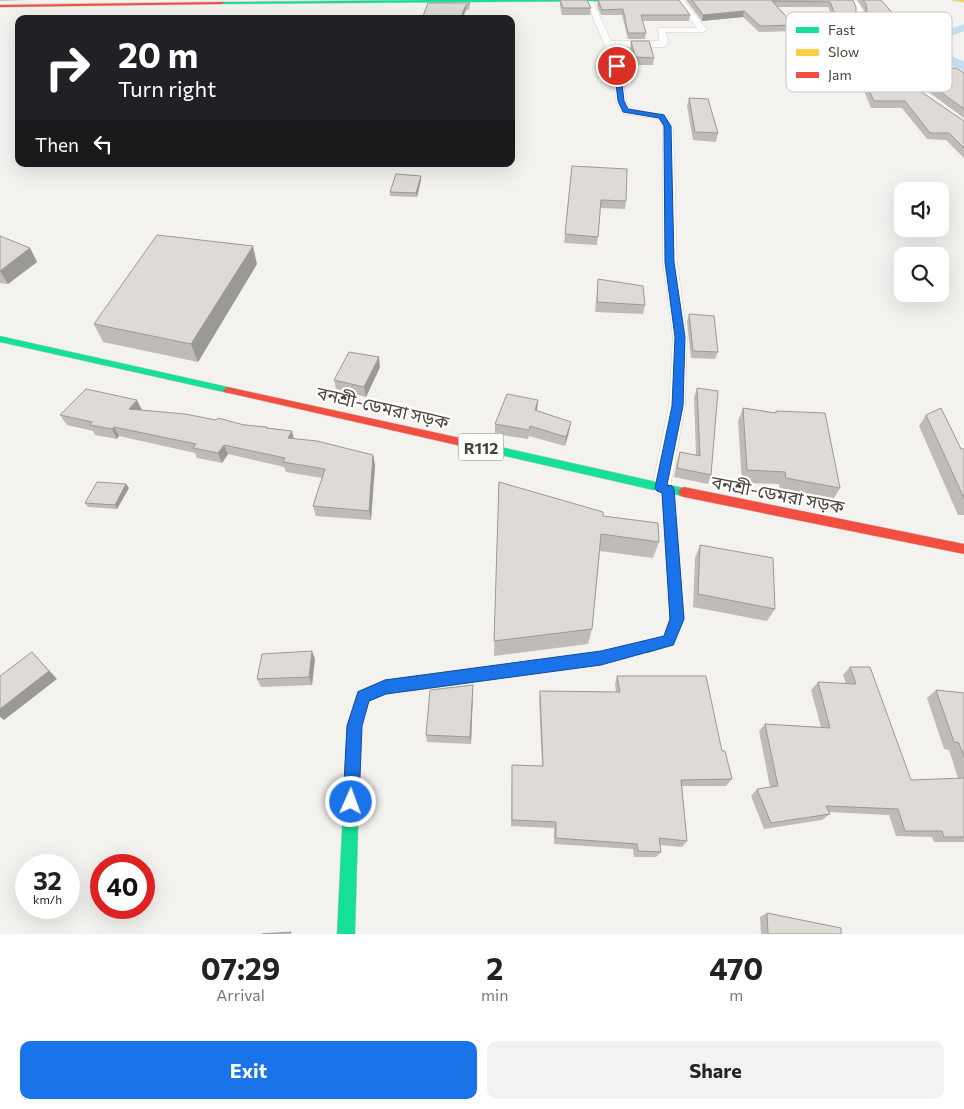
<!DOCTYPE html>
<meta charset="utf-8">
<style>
:root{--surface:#fff;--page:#f2f2f2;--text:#222;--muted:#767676;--accent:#1a73e8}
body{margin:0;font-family:Commissioner,"Noto Sans Bengali",sans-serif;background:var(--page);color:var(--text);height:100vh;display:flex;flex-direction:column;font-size:19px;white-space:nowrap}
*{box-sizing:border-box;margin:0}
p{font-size:16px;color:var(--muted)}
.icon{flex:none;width:28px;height:28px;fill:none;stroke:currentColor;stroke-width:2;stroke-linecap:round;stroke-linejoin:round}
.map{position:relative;height:934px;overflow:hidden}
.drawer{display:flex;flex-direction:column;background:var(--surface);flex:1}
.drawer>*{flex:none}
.guide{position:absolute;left:15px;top:15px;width:500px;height:152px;border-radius:10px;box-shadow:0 5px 20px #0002;background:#202124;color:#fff;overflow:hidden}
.controls{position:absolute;left:894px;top:182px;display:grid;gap:10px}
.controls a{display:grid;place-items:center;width:55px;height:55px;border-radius:10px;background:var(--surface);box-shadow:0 5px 20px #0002;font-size:25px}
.speed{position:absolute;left:15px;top:854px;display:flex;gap:10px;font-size:25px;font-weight:700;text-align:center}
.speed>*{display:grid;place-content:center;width:65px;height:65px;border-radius:50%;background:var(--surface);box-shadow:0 5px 20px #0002;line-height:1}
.speed small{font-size:12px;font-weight:400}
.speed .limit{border:8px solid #d22;background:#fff;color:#111}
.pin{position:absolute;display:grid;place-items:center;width:42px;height:42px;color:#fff;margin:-21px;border:2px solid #fff;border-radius:50%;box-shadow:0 1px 5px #0007}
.me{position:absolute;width:55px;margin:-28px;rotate:2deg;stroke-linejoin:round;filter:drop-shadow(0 0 4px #0008)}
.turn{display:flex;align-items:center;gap:18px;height:105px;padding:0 20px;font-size:22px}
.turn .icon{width:65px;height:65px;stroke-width:2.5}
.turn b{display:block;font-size:35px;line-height:42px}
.then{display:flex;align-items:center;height:48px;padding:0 20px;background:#0003;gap:10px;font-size:19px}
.eta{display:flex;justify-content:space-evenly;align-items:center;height:85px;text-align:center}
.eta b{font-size:30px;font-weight:700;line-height:35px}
.cta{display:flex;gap:10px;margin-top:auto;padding:10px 20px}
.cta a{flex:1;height:58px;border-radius:10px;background:var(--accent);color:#fff;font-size:20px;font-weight:700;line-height:58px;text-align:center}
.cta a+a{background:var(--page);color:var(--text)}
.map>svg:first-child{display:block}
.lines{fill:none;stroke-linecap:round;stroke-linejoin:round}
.canal{fill:#c0ddf1;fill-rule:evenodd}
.street-casing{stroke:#d2d0cb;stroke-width:1}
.fast-casing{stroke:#d3cfc5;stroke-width:1}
.slow-casing{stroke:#d3cfc5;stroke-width:1}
.jam-casing{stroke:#d3cfc5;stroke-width:1}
.street{fill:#fdfdfc;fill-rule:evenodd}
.fast{fill:#16e098;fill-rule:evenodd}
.slow{fill:#ffcf43;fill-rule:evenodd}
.jam{fill:#f24e42;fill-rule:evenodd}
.wall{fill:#bfbcb8}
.shaded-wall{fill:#9b9996}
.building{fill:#dedbd6;stroke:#9b9996}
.route{fill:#1a73e8;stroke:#114b97}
.labels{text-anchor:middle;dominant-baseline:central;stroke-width:4.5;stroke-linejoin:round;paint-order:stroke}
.shield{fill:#fff;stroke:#817c74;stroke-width:1}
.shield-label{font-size:16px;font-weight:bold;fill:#4b4439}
.street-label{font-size:18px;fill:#4b4439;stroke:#fff}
.key{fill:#fff;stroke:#c9c7c4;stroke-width:1}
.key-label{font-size:14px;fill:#4b4439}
</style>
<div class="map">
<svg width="964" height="934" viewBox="0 0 964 934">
<rect width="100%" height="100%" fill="#f4f2ee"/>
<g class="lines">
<!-- canal -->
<path class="canal" d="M 964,24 L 964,31 L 951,36 L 946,48 L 954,57 L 964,62 L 964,71 L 946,63 L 934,48 L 942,32 Z"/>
<!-- street casing -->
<g class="street-casing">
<path id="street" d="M 586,0 L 593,1 L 611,41 L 659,41 L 658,28 L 697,28 L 676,0 L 684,0 L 707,30 L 703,32 L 666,32 L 668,44 L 664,47 L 613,47 L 621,66 L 626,101 L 629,109 L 666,115 L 673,126 L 677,262 L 687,337 L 685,406 L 670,488 L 667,493 L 661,495 L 655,493 L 652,488 L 669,406 L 673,337 L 663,262 L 663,126 L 659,119 L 625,114 L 620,111 L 616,101 L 613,66 Z
M 847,0 L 856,0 C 869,10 860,34 868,48 C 878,67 904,77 920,90 L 920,94 L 914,94 C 896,80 868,69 858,47 C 851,30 862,14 847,0 Z"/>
</g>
<!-- fast casing -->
<g class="fast-casing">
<path id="fast" d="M 426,0 L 617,0 L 615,1 L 222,4 L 220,3 L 222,2 Z
M 0,336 L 228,387 L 233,390 L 228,393 L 0,342 Z
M 474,441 L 688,489 L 690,492 L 688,495 L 684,497 L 674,494 L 684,619 L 674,645 L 647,653 L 642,651 L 640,647 L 642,643 L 664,636 L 670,619 L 662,492 L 470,448 L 469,445 L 470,442 Z
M 410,677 L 415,679 L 417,684 L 415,689 L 385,694 L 369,701 L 361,726 L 355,934 L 337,934 L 347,726 L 358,691 L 385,680 Z"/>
</g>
<!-- slow casing -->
<g class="slow-casing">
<path id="slow" d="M 953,0 L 964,0 L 964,2 Z
M 647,641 L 652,643 L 654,647 L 652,651 L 601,664 L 410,691 L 405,689 L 403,684 L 405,679 L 410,677 L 601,652 Z"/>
</g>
<!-- jam casing -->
<g class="jam-casing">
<path id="jam" d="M 224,2 L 222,4 L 0,7 L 0,5 Z
M 228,387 L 474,441 L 479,445 L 474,449 L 224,392 L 223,390 Z
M 684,487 L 964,544 L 964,554 L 684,497 L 680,495 L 678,492 L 680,489 Z"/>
</g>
<!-- street -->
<use href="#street" class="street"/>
<!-- fast -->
<use href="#fast" class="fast"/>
<!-- slow -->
<use href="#slow" class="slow"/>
<!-- jam -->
<use href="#jam" class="jam"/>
</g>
<!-- wall -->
<path class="wall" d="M 0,0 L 28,0 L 0,1 Z
M 560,0 L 591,8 L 590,15 L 562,15 L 560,6 Z
M 598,0 L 690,15 L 689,21 L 642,21 L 646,33 L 645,39 L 628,39 L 622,15 L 601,15 L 597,5 Z
M 686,0 L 853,0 L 856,26 L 854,31 L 848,24 L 835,23 L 828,7 L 777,7 L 794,25 L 792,31 L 759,32 L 743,17 L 702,21 Z
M 857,0 L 881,0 L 942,69 L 964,73 L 964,118 L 912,80 L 887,64 L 874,53 L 868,39 L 864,10 Z
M 470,3 L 469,10 L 466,10 L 462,19 L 422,19 Z
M 631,41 L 654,58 L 653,65 L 634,65 L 630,49 Z
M 882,78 L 964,121 L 964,158 L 946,140 L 927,139 L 902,108 L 871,108 L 863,88 L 865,82 L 880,82 Z
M 689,98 L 718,133 L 716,142 L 693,140 L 687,106 Z
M 572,166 L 626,201 L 625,209 L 600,208 L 597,245 L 564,243 Z
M 421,176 L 421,180 L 417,197 L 390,196 L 390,192 Z
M 0,236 L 30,248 L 37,262 L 8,284 L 0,283 Z
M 257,264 L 198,362 L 103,342 L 94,324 Z
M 598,279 L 645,305 L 643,314 L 595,312 Z
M 689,314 L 718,352 L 715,359 L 691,358 L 687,322 Z
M 380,367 L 366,397 L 336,389 L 334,380 Z
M 697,388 L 711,475 L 708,484 L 674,477 L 677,461 L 680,452 L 696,455 L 694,398 Z
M 538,400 L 537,411 L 571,422 L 569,432 L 565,446 L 529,436 L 528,439 L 495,434 L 495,424 Z
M 743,408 L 775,413 L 776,411 L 840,488 L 833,500 L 780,490 L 779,484 L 742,483 L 738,421 Z
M 141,410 L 292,431 L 294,439 L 373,455 L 375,465 L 371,520 L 316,516 L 313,506 L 322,478 L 286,472 L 284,467 L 228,454 L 222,463 L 197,458 L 195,453 L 119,436 L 117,439 L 95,435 L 93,431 L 67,425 L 60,415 L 142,410 Z
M 926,415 L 961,449 L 964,449 L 964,515 L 958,515 L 919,426 Z
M 499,482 L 603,516 L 659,542 L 653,558 L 600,551 L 592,629 L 588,644 L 494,656 Z
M 126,484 L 129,488 L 117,509 L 88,507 L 85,503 Z
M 700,545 L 775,609 L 767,621 L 693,607 L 695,558 Z
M 315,659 L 312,685 L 261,687 L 257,679 Z
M 850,667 L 911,780 L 958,778 L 949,750 L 944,749 L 927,698 L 936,690 L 964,693 L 964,842 L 934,842 L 932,837 L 896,836 L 889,815 L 829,812 L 830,814 L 822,820 L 764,829 L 751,796 L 757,789 L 770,787 L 759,731 L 765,724 L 821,727 L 811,690 L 818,682 L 846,684 L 843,675 Z
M 617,676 L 722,751 L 732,779 L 726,786 L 682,786 L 687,841 L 682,847 L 660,845 L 661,852 L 656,857 L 634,857 L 633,849 L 554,844 L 554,828 L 511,826 L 512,765 L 542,766 L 539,699 L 540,691 L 616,692 L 615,684 Z
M 473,685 L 471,744 L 427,742 L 426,735 Z
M 767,913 L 841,934 L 761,934 L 760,917 Z"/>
<!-- shaded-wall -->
<path class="shaded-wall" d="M 466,5 L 466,10 L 462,19 L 460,19 Z
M 744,11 L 743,17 L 702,21 L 703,15 Z
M 421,176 L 421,180 L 417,197 L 416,193 Z
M 253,246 L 257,264 L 198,362 L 191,344 Z
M 30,248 L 37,262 L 8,284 L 0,271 Z
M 379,357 L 380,367 L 366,397 L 364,387 Z
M 137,400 L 142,410 L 134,419 L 129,409 Z
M 538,400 L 537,409 L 534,420 L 535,410 Z
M 571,422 L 569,432 L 565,446 L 566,437 Z
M 114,427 L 119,436 L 117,439 L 112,429 Z
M 292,431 L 294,441 L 288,438 Z
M 224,445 L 228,454 L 222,463 L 218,453 Z
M 373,455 L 375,465 L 371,520 L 369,511 Z
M 126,484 L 129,488 L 117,509 L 115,505 Z
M 312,651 L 315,659 L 312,685 L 309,677 Z
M 32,652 L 57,679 L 4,720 L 0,717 L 0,709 Z
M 473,685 L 473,692 L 471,744 L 470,737 Z"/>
<!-- building -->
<path class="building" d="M 560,0 L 587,0 L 591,8 L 563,8 Z
M 598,0 L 679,0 L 690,15 L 641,15 L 646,33 L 628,33 L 623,9 L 602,10 Z
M 692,0 L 853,0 L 856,7 L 856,26 L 850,18 L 837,18 L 830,2 L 772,1 L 794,25 L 760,26 L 744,11 L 703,15 Z
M 863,0 L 881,0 L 942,69 L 956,68 L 964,73 L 964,109 L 915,73 L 889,58 L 877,47 L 870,33 L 866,4 Z
M 428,3 L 470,3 L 469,5 L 466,5 L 460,19 L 422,19 Z
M 631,41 L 649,41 L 654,58 L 635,57 Z
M 882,78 L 901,78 L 964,121 L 964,148 L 949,133 L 930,133 L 905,101 L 874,101 L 865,82 L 886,83 Z
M 689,98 L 708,99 L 718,133 L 695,132 Z
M 572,166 L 627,169 L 626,201 L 601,200 L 598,237 L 565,234 Z
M 396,174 L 421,176 L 416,193 L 390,192 Z
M 157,235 L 253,246 L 191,344 L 94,324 Z
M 0,236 L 30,248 L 0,271 Z
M 598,279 L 643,286 L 645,305 L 597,302 Z
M 689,314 L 714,316 L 718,352 L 693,351 Z
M 349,352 L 379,357 L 364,387 L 334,380 Z
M 697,388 L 718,391 L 711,475 L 677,468 L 680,452 L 700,456 Z
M 86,389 L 137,400 L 129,409 L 185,414 L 216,420 L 218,418 L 244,425 L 267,427 L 266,428 L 292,431 L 288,438 L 317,441 L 373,455 L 369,511 L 313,506 L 325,469 L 283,462 L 285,458 L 224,445 L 218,453 L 193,448 L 196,444 L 114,427 L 112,429 L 90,425 L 92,422 L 60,415 Z
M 507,394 L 538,400 L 535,410 L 571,422 L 566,437 L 530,426 L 529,430 L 495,424 Z
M 743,408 L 776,413 L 776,411 L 825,413 L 840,488 L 786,478 L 785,472 L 747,470 Z
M 941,408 L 961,449 L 964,449 L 964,498 L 926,415 Z
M 97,482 L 126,484 L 115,505 L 85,503 Z
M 499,482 L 603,512 L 603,516 L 658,523 L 659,542 L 601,534 L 592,629 L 494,641 Z
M 700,545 L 773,558 L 775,609 L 698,594 Z
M 312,651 L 309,677 L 257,679 L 262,654 Z
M 32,652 L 49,671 L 0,709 L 0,676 Z
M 850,667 L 870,667 L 911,780 L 964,778 L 964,837 L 944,837 L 942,831 L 905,831 L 898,809 L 826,806 L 830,814 L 771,823 L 757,789 L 778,786 L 765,724 L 830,728 L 818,682 L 856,684 Z
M 617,676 L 706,676 L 722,751 L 725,751 L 732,779 L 681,780 L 687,841 L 659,838 L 661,852 L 638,851 L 637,844 L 556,838 L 556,822 L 512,820 L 512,765 L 543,766 L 540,691 L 620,692 Z
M 473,685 L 470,737 L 426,735 L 430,690 Z
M 936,690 L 964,693 L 964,757 L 959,743 L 954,742 Z
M 767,913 L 841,928 L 841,934 L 768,934 Z
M 291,932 L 290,934 L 262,934 Z"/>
<!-- route -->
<path class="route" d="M 617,64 L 620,66 L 624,101 L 628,109 L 664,115 L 671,126 L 674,262 L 685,337 L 683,406 L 667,485 L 672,486 L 674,489 L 684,619 L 673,645 L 601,665 L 386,694 L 369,701 L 362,726 L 359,802 L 357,807 L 351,810 L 346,807 L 343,802 L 347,726 L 358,692 L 385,680 L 601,651 L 664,636 L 670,619 L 662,493 L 657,491 L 655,488 L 672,406 L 675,337 L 665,262 L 664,126 L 659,118 L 623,112 L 618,101 L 614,66 Z"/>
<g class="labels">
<!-- shield labels -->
<rect class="shield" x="458.5" y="433.5" width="45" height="27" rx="4"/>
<g class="shield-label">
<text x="481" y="447">R112</text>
</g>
<!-- street labels -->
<g class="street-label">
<text transform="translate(383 407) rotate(13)">বনশ্রী-ডেমরা সড়ক</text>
<text transform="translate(778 494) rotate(11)">বনশ্রী-ডেমরা সড়ক</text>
</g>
</g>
<!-- legend -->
<rect x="786" y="12" width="166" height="80" rx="8" class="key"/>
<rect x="796" y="27" width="23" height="6" fill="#16e098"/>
<rect x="796" y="49" width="23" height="7" fill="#ffcf43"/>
<rect x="796" y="72" width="23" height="6" fill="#f24e42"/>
<g class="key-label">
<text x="828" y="35">Fast</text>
<text x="828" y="57">Slow</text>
<text x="828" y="80">Jam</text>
</g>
</svg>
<div class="controls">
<a><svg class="icon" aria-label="sound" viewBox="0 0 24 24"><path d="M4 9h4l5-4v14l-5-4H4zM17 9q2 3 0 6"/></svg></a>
<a><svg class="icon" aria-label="search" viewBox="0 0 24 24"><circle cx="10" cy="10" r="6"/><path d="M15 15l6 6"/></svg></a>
</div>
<div class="speed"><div>32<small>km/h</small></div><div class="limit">40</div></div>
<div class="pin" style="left:617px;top:66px;background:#d93025"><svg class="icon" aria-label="arrive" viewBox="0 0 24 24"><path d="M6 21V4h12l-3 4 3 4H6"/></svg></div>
<svg class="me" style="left:351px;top:802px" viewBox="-20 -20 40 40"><circle r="17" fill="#1a73e8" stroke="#fff" stroke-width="3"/><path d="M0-11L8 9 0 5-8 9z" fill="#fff"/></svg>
<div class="guide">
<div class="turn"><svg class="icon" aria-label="right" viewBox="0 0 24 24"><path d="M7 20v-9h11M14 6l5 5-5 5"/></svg><div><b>20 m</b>Turn right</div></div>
<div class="then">Then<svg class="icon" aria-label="left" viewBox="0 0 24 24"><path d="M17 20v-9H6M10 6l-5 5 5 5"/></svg></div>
</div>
</div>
<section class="drawer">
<div class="eta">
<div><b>07:29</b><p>Arrival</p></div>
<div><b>2</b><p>min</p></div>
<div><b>470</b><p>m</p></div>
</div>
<div class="cta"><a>Exit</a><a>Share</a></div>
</section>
